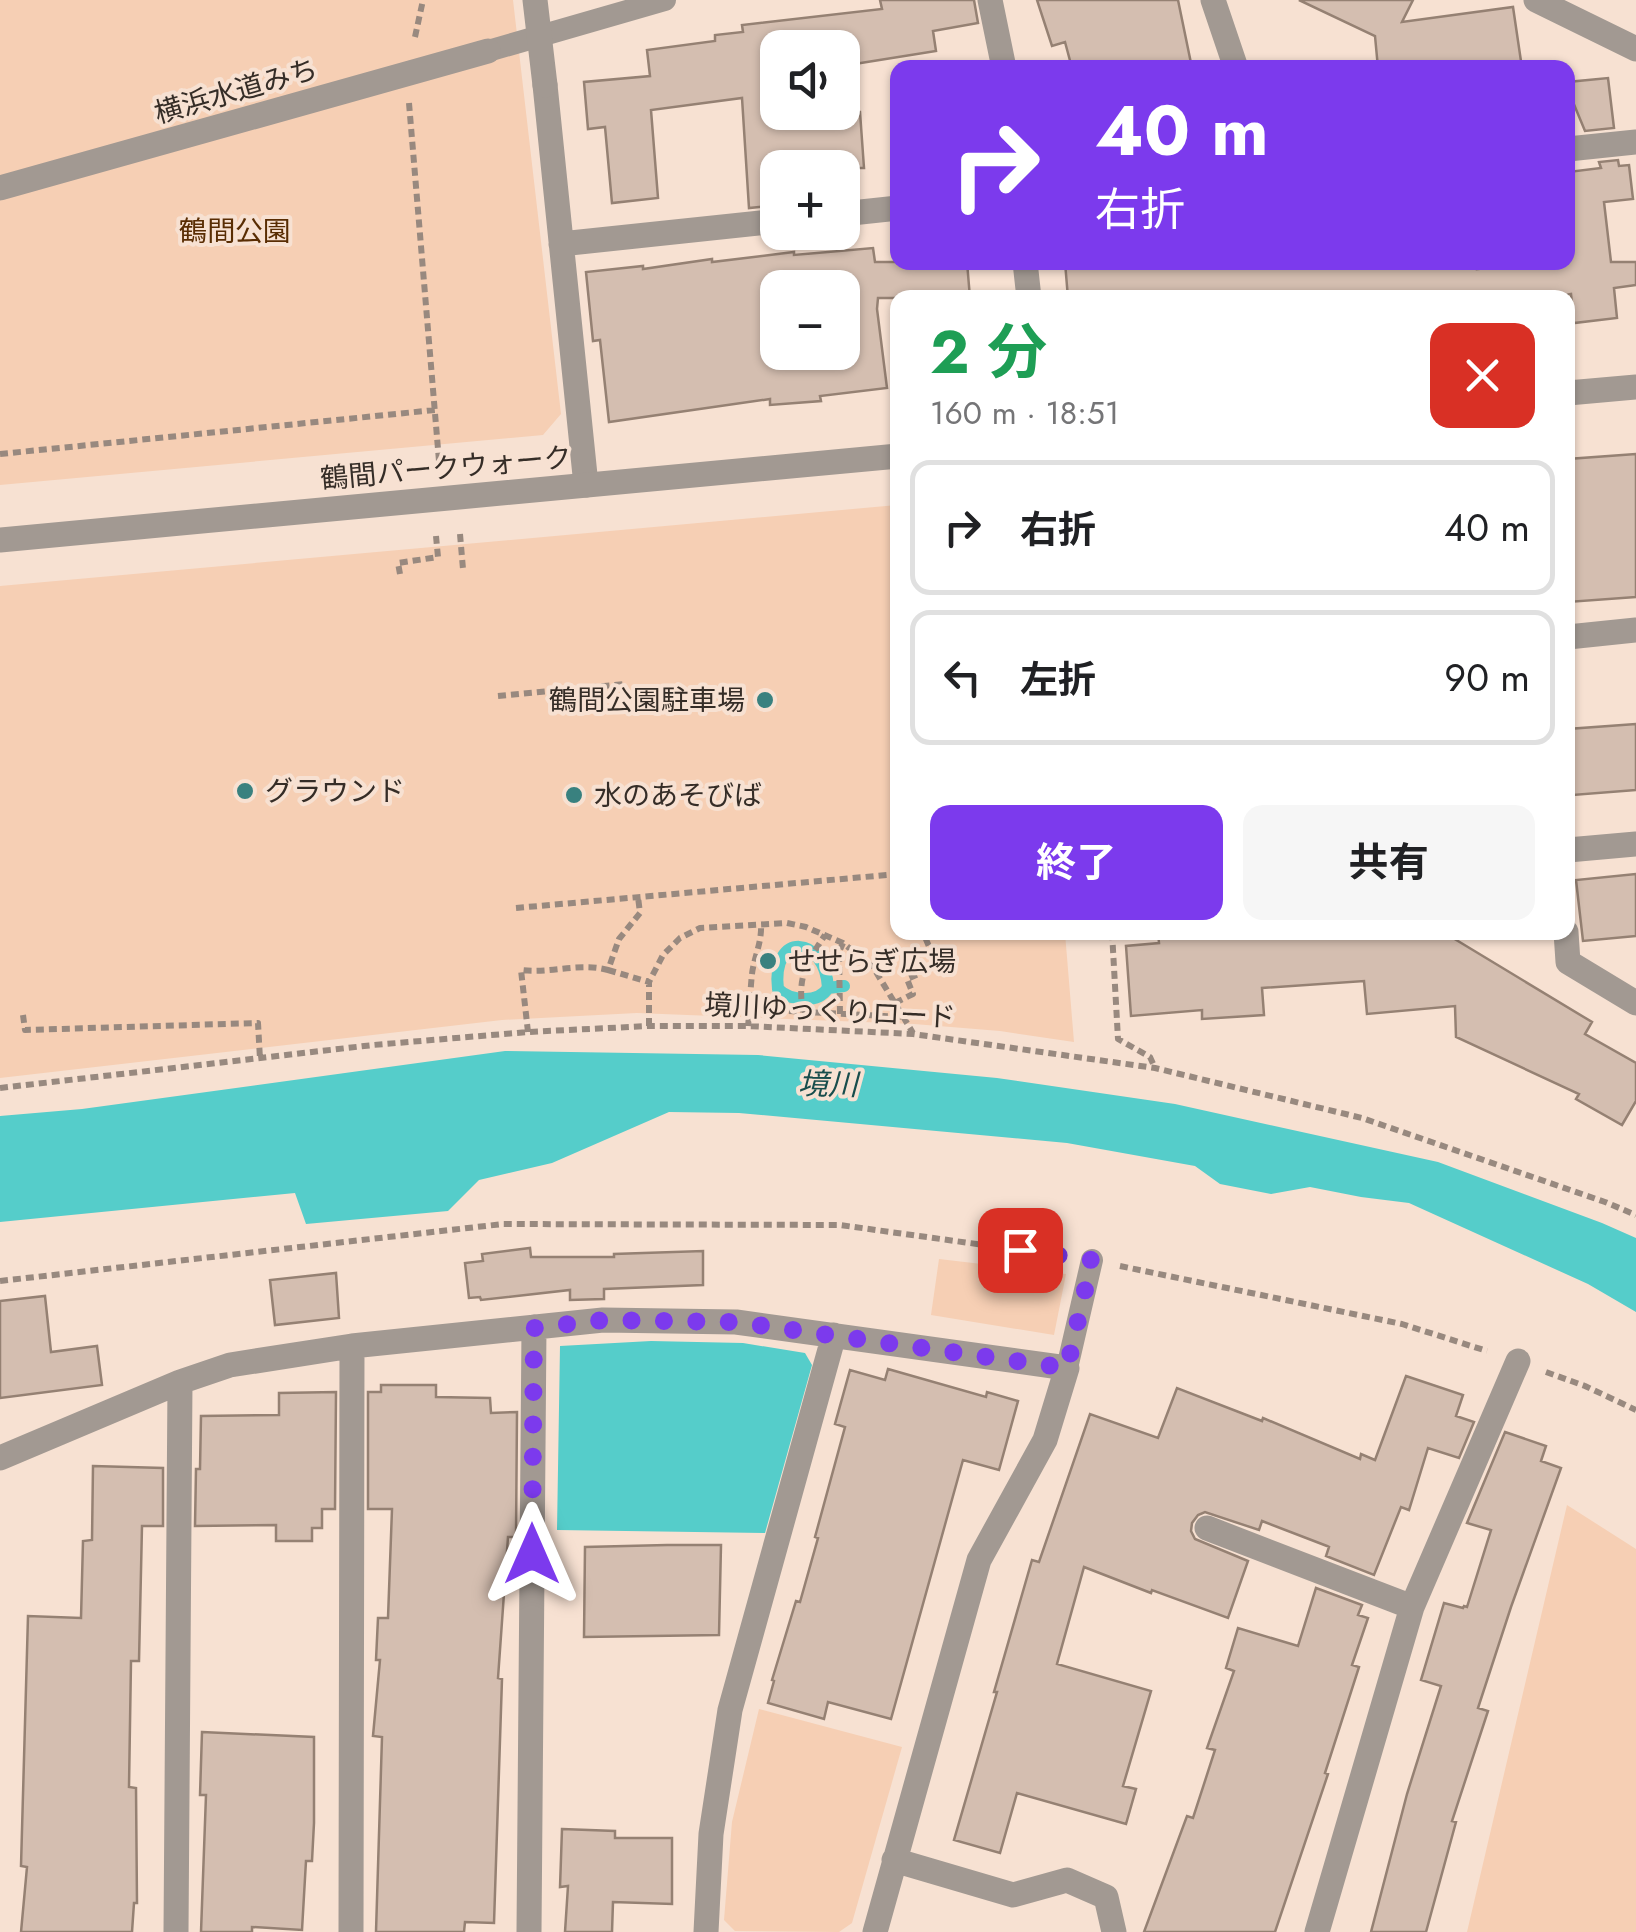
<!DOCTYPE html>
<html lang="ja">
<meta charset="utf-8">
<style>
:root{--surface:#fff;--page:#f6f6f6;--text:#202124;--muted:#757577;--line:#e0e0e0;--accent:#7c3aed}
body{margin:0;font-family:Jost,"Noto Sans JP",sans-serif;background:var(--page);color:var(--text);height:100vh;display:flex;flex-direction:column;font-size:38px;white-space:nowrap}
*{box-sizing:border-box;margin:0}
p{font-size:32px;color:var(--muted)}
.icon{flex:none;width:55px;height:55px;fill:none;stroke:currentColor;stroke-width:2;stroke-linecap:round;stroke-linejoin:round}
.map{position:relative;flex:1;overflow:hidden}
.sheet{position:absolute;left:890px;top:290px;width:685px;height:650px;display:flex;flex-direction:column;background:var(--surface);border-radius:20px;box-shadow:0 2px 8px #0004}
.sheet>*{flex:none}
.hud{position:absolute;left:890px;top:60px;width:685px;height:210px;border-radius:20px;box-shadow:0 2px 8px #0004;background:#7c3aed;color:#fff;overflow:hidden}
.fabs{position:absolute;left:760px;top:30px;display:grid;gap:20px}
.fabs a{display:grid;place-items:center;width:100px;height:100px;border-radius:20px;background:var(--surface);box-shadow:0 2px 8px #0004;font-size:50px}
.pin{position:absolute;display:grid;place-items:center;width:85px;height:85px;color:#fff;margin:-42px;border-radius:20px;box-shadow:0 5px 15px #0006}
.me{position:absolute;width:110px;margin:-55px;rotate:0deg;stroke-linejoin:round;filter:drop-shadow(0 0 8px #0008)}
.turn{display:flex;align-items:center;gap:35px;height:210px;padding:0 40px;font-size:45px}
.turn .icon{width:130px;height:130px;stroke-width:2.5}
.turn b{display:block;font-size:70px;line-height:85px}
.round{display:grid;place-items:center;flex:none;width:105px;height:105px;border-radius:20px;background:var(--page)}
.head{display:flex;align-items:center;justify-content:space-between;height:170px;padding:0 40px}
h1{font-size:60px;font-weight:700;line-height:75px;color:#1e9e55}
.button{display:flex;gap:20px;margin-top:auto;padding:20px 40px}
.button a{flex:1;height:115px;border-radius:20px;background:var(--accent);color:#fff;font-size:40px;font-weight:700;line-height:115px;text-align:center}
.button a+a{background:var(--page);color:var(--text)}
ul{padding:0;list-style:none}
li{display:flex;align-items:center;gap:30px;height:135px;margin:0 20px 15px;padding:0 20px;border:5px solid var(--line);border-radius:20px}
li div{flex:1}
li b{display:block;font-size:38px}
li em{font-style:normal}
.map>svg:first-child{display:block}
.green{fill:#f6cfb4}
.water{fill:#55cdca}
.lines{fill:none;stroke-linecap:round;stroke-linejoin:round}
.stream{stroke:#55cdca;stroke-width:12}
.building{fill:#d4beb0;stroke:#958173;stroke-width:2.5;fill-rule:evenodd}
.path{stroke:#98897f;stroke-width:6;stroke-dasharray:8 5;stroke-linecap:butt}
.service{stroke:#a29992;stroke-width:22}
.pedestrian{stroke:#a29992;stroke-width:25}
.minor{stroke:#a29992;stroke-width:25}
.tertiary{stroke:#a29992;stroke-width:25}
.minor-bridge{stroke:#a29992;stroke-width:25}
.route{stroke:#7c3aed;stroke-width:18;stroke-dasharray:0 32.4}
.poi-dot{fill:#39817f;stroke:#f7e1d2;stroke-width:4}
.labels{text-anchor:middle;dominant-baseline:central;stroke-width:8;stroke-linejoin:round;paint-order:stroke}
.street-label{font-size:28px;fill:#352d27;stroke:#f7e1d2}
.park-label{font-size:28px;fill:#592d03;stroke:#f7e1d2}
.poi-label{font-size:28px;fill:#352d27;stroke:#f7e1d2;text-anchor:start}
.water-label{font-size:30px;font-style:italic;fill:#184d4c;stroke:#f7e1d2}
</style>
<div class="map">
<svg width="1636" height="1932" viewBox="0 0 1636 1932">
<rect width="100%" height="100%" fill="#f7e1d2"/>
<!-- green -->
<path class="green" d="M 0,0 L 513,0 L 561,414 L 543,435 L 0,485 Z
M 897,505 L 898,932 L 1065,933 L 1074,1042 L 1000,1031 L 914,1024 L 637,1013 L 502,1020 L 0,1078 L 0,586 Z
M 939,1259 L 1066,1274 L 1054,1335 L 931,1315 Z
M 1567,1505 L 1636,1549 L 1636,1932 L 1467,1932 Z
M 759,1709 L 902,1747 L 852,1923 L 839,1932 L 735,1931 L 724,1920 L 732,1822 Z"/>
<!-- water -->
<path class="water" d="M 505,1051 L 758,1055 L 997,1078 L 1175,1104 L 1438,1162 L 1602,1223 L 1636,1238 L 1636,1312 L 1588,1284 L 1409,1203 L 1361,1197 L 1310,1187 L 1271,1194 L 1220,1184 L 1195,1166 L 1067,1143 L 739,1113 L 669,1112 L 552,1163 L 479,1180 L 448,1211 L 306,1224 L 295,1193 L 0,1222 L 0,1116 L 82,1109 Z
M 651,1341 L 743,1343 L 805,1353 L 812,1365 L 765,1533 L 557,1530 L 560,1346 Z"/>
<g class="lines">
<!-- stream -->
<path class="stream" d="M 828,988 C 825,935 771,931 778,989 C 790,1001 818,1004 828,988 L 844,986"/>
</g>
<!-- building -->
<path class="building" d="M 880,0 L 974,0 L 978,23 L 933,31 L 936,51 L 842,66 L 842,48 L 778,48 L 778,112 L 860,112 L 864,168 L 778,168 L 778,205 L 749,208 L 742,98 L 651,110 L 658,198 L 612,203 L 605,127 L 588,129 L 584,82 L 650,76 L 647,50 L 715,41 L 715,35 L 743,32 L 742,25 L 882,9 Z
M 1037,0 L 1178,0 L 1192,68 L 1072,68 L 1065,42 L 1052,46 Z
M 1299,0 L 1413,0 L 1402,22 L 1513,7 L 1522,68 L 1378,68 L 1375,36 Z
M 1608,78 L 1614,128 L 1585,131 L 1568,90 L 1568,82 Z
M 1618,160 L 1619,166 L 1629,165 L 1633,199 L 1604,202 L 1611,262 L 1636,262 L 1636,285 L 1614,288 L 1617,318 L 1574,323 L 1571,294 L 1548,298 L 1068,298 L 1065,262 L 1477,262 L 1477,269 L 1543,262 L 1568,262 L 1568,172 L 1601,168 L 1599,162 Z
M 873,248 L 875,262 L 967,262 L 970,298 L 878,298 L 877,309 L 887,388 L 820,396 L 821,401 L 770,405 L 770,399 L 609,422 L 600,340 L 593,341 L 586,272 L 643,266 L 643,269 L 712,259 L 712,262 L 794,252 L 794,255 ZM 778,288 L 842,288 L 842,352 L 778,352 Z
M 1636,454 L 1636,597 L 1568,602 L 1568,459 Z
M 1636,724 L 1636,790 L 1573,795 L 1568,729 Z
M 1636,874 L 1636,936 L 1583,941 L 1576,880 Z
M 1158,932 L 1443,932 L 1592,1022 L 1585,1034 L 1636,1063 L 1636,1101 L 1622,1125 L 1576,1099 L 1579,1094 L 1456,1037 L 1455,1006 L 1367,1014 L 1364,981 L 1262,988 L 1264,1015 L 1202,1019 L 1202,1010 L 1131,1016 L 1126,946 L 1159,943 Z
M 530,1248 L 531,1257 L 614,1257 L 614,1254 L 703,1251 L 703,1285 L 604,1289 L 604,1299 L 570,1300 L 570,1290 L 481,1300 L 480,1297 L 469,1298 L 465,1263 L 483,1261 L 482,1254 Z
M 336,1273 L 339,1318 L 275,1325 L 270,1280 Z
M 45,1296 L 51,1352 L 97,1346 L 102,1385 L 0,1398 L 0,1301 Z
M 888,1369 L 986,1397 L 987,1392 L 1018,1401 L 999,1470 L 963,1460 L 891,1719 L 828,1702 L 824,1719 L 768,1703 L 774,1681 L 772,1680 L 796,1601 L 800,1602 L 818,1538 L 815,1537 L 845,1427 L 835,1424 L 850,1370 L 885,1380 Z
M 1406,1376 L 1463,1395 L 1456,1416 L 1474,1422 L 1459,1458 L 1428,1448 L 1409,1510 L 1401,1507 L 1374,1575 L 1326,1556 L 1329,1547 L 1327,1546 L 1262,1521 L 1259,1530 L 1205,1512 L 1198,1515 L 1192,1523 L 1191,1531 L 1195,1539 L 1248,1561 L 1228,1618 L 1152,1590 L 1151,1593 L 1084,1567 L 1057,1664 L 1151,1691 L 1123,1786 L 1136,1789 L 1126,1824 L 1017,1793 L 1000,1853 L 954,1840 L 997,1692 L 994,1692 L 1032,1560 L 1039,1562 L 1090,1414 L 1158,1438 L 1177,1388 L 1262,1421 L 1263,1418 L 1360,1459 L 1361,1454 L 1375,1460 Z
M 381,1385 L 436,1385 L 436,1397 L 490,1398 L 491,1413 L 517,1412 L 516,1537 L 508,1537 L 498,1678 L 502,1679 L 494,1923 L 465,1922 L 464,1932 L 376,1932 L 382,1737 L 373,1736 L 380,1660 L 376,1660 L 378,1618 L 388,1618 L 392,1509 L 368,1509 L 368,1392 L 381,1392 Z
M 336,1392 L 335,1509 L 322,1509 L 322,1528 L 312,1528 L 312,1541 L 276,1541 L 276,1525 L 195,1526 L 196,1469 L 200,1469 L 201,1416 L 279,1415 L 279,1393 Z
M 1505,1432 L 1546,1446 L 1541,1461 L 1561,1468 L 1511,1607 L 1478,1708 L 1488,1711 L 1452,1821 L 1456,1822 L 1426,1932 L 1371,1932 L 1407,1794 L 1441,1686 L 1421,1680 L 1444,1603 L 1463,1608 L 1464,1606 L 1467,1607 L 1491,1530 L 1467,1523 Z
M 93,1466 L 163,1468 L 163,1526 L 142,1526 L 139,1661 L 131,1661 L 129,1787 L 136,1788 L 137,1903 L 134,1903 L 132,1932 L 21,1932 L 27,1867 L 21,1866 L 28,1616 L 81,1618 L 83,1541 L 92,1540 Z
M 667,1545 L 721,1545 L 719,1635 L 584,1637 L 585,1547 Z
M 1316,1588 L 1362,1605 L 1358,1615 L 1368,1618 L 1352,1665 L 1359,1667 L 1325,1773 L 1328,1774 L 1275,1932 L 1144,1932 L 1187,1816 L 1193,1818 L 1215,1750 L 1207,1748 L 1234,1671 L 1226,1668 L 1238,1628 L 1298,1646 Z
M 202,1732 L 314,1737 L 314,1823 L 312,1861 L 306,1861 L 302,1930 L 252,1927 L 252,1932 L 201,1932 L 206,1795 L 200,1795 Z
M 562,1829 L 615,1831 L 615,1838 L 672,1838 L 672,1904 L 613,1902 L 612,1932 L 565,1932 L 568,1886 L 560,1887 Z"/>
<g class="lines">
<!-- path -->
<path class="path" d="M 415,37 L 423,0
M 409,103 L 439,461
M 0,454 L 435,410
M 460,534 L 463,569
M 400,574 L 398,563 L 438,557 L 436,536
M 498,696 L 625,684
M 516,908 L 898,874
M 1112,932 L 1118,1039 L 1150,1057 L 1155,1068
M 608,970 L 649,982
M 895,1003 L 913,994 L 907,979 L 937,966 L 923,932
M 750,1009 L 903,1017
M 803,1012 C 797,977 806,964 825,935
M 840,1014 L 839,952 L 843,943
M 23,1015 L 25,1030 L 258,1023 L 260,1059
M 649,1026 L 649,982 L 663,955 L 680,938 L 700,928 L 787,923 L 806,927 L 843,943 L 873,967 L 913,1033
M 748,1026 C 750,1009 750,992 752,974 C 754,957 762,943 761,924
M 528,1032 L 521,970 C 550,974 580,962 608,970 L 619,939 L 640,913 L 638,897
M 0,1088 L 373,1045 L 528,1032 L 649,1026 L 748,1026 L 913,1034 L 1155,1068 L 1362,1118 L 1605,1202 L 1636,1215
M 1120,1266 L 1402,1324 L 1487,1351
M 0,1281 L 503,1224 L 840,1225 L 1063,1256
M 1546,1372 L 1585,1386 L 1636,1410"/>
<!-- service -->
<path class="service" d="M 488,51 L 665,0
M 1067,1368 L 1092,1260"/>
<!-- pedestrian -->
<path class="pedestrian" d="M 0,188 L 488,51"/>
<!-- minor -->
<path class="minor" d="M 1213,0 L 1236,68
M 1536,0 L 1636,49
M 545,85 L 586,485
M 1568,149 L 1636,142
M 842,214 L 898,208
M 561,244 L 778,221
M 1568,637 L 1636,630
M 1568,850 L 1636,844
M 1566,932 L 1568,962 L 1636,1003
M 0,1458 L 180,1382 L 230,1365 L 352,1346 L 603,1320 L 736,1322 L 1067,1368 L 1045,1440 L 979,1560 L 875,1932
M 1207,1528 L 1412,1607
M 894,1860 L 1013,1895 L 1067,1880 L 1106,1897 L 1114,1932
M 176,1932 L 180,1382
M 351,1932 L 352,1346
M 529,1932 L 534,1327
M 706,1932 L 711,1834 L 730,1710 L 834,1335
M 1317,1932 L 1412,1607 L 1518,1361"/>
<!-- tertiary -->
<path class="tertiary" d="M 990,0 L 1004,68
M 1025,262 L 1029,298
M 1568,393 L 1636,387
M 0,540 L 898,456"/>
<!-- minor-bridge -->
<path class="minor-bridge" d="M 535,0 L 545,85"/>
</g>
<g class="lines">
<!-- route -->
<path class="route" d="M 532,1554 L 534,1328 L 604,1320 L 736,1322 L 1067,1368 L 1092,1260 L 1020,1250"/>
</g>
<!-- markers -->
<g class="poi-dot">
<circle cx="765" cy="700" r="10"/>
<circle cx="245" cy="791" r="10"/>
<circle cx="574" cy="795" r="10"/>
<circle cx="768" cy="961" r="10"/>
</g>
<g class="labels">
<!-- street labels -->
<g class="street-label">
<text transform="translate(236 91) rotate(-16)">横浜水道みち</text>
<text transform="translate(446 468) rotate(-5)">鶴間パークウォーク</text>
<text transform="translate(830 1011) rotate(3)">境川ゆっくりロード</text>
</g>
<!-- park labels -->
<g class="park-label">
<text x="235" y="231">鶴間公園</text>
</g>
<!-- poi labels -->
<g class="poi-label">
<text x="745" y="700" text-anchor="end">鶴間公園駐車場</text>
<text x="265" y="791">グラウンド</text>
<text x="594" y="795">水のあそびば</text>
<text x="788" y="961">せせらぎ広場</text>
</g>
<!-- water labels -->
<g class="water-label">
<text transform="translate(828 1084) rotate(1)">境川</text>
</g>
</g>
</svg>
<div class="fabs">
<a><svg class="icon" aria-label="sound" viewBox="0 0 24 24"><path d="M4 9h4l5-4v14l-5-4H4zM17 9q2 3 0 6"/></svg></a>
<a>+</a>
<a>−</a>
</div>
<div class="pin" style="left:1020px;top:1250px;background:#d93025"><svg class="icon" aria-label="arrive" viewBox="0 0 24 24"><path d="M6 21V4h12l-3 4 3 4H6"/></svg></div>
<svg class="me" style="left:532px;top:1554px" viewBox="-20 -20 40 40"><path d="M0-17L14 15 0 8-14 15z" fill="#7c3aed" stroke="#fff" stroke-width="4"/></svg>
<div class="hud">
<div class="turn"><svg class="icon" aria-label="right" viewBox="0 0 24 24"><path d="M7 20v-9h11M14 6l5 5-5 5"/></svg><div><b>40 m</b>右折</div></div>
</div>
<section class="sheet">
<div class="head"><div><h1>2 分</h1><p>160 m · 18:51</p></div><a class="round" style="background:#d93025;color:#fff"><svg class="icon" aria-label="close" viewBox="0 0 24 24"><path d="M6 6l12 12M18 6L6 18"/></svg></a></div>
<ul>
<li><svg class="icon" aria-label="right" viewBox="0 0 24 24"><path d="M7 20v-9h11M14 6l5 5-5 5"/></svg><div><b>右折</b></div><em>40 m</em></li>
<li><svg class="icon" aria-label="left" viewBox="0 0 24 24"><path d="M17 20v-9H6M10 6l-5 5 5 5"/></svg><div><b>左折</b></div><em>90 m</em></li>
</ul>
<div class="button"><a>終了</a><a>共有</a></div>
</section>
</div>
